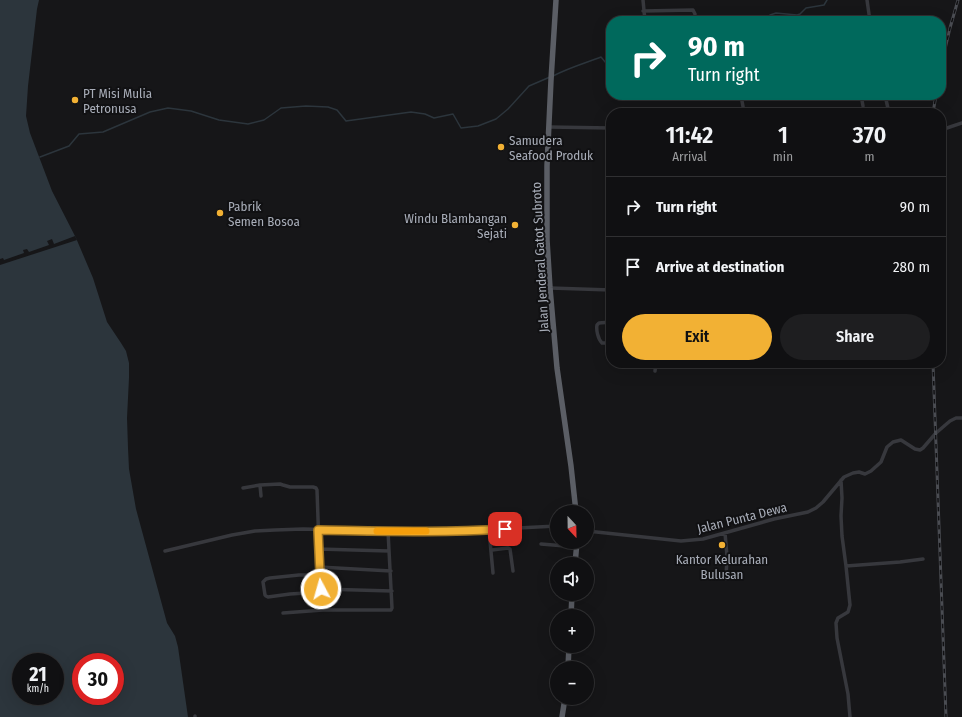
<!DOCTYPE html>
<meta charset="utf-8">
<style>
:root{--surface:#101012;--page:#1e1e20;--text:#f1f3f6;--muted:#9c9d9f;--line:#303032;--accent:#f2b134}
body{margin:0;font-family:"Fira Sans Condensed",sans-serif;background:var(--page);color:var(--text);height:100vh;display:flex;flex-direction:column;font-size:15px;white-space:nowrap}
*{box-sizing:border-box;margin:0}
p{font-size:13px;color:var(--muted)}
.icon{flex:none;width:22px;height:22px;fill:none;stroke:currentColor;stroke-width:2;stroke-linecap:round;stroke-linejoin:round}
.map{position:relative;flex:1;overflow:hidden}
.details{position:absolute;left:606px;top:108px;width:340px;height:260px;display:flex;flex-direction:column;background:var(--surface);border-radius:16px;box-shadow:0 4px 16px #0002,0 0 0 1px var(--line)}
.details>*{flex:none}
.guide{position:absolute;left:606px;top:16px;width:340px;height:84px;border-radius:16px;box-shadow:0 4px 16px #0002,0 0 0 1px var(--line);background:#00695c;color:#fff;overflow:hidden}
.needle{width:26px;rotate:158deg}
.controls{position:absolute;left:550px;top:505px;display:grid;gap:8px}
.controls a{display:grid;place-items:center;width:44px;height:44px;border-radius:50%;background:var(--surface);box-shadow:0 4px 16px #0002,0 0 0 1px var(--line);font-size:20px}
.speed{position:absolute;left:12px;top:653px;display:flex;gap:8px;font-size:20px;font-weight:700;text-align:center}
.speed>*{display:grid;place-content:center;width:52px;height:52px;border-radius:50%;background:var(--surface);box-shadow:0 4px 16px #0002,0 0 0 1px var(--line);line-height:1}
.speed small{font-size:10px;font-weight:400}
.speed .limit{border:6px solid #d22;background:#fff;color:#111}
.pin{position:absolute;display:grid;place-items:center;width:34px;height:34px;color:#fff;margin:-17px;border-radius:8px;box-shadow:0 2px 6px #0006}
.me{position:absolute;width:44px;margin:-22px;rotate:354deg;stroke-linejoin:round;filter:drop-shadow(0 0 3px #0008)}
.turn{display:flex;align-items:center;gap:14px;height:84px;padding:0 16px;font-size:18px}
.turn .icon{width:52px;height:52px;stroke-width:2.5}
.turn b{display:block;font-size:28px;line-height:34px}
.eta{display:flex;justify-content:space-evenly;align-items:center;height:68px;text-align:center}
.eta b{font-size:24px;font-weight:600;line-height:28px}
.button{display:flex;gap:8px;margin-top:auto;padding:8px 16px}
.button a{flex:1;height:46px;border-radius:24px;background:var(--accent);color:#111;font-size:16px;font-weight:600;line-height:46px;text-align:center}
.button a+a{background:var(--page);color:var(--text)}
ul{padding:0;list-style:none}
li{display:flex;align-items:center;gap:12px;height:60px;padding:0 16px;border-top:1px solid var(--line)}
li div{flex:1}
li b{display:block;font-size:15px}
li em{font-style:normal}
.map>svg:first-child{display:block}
.water{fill:#2c353c;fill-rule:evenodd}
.pier{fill:#161618}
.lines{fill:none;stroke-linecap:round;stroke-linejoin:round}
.stream{stroke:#2c353c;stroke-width:1.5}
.minor{stroke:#37383d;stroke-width:3.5}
.trunk{stroke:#5b5e65;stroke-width:5.5}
.rail-casing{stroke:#4a4c52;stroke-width:3}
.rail{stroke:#111113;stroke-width:1.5;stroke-dasharray:4.5;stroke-linecap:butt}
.route-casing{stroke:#9d7322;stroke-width:10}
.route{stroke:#f2b134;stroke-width:7}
.slow{stroke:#f59e0b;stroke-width:7}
.poi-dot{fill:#f2b134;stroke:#111113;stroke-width:1.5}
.labels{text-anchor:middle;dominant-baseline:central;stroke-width:4;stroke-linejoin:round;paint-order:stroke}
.poi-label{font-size:13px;fill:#a8adb8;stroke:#111113;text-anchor:start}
.street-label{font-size:13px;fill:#a8adb8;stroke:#111113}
</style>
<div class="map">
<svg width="962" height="717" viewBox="0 0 962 717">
<rect width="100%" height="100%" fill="#161618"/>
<!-- water -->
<path class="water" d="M 0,0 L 39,0 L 37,9 L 28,86 L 26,116 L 30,133 L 52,191 L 76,238 L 93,278 L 107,322 L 121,343 L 126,351 L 129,363 L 129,378 L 127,418 L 128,448 L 129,469 L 136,509 L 167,623 L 175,636 L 178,647 L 188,717 L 0,717 ZM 21,662 L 55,662 L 55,696 L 21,696 ZM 81,662 L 115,662 L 115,696 L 81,696 Z"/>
<!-- pier -->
<path class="pier" d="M 75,236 L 77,240 L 0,265 L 0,259 L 3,258 L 4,260 L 24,253 L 23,250 L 27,249 L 29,252 L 49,245 L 47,241 L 52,239 L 54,244 Z"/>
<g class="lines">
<!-- stream -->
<path class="stream" d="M 761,21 L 764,21 L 770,15 L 776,13 L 797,15 L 800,14 L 806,8 L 824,5 L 827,0
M 553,76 C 568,68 585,63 601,57 L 606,63 L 611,67
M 40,157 L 69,146 L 79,134 L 103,132 L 150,112 L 168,108 L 191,111 L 219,120 L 248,124 L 264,120 L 281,108 L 306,106 L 328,107 L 337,110 L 346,121 L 411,112 L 425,114 L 434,118 L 453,114 L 461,128 L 478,126 L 496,119 L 508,109 L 529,86 L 550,77"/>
<!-- minor -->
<path class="minor" d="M 643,0 L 645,21
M 867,0 L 870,21
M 643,11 L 693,10 L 695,14 L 694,21
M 741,95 L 742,101 L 744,112
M 861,95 L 863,106
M 885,95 L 889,113
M 744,111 L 763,113
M 549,127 L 611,128
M 941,130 L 962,123
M 550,288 L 611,290
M 611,322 L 599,323 L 597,325 C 596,330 598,339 602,343 L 611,343
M 655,371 L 656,363
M 841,480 L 842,498 L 841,516 L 842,536 L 846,566 L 850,605 L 848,612 L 838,618 L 836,623 L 837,638 L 848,694 L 850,717
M 260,485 L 261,496
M 243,488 L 260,485 L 280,484 L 283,485 L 290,487 L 313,487 L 316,488 L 317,490 L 320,575 L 323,610
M 489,530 L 493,573
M 587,531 L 681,541 L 703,539 L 774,519 L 808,512 L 816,508 L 823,502 L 844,477 L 853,473 L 859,472 L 865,474 L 871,471 L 881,462 L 887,447 L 893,442 L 901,440 L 915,449 L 920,450 L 923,448 L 936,433 L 950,421 L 956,418 L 962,418
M 725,533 L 727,556 L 726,579
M 541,544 L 577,547
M 318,549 L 389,551
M 492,550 L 508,548 L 510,549 L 513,571
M 165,551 L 232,535 L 255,531 L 275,530 L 303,529 L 388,531 L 462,531 L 557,526
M 846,566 L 900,562 L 923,559
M 319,567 L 391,571
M 320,575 L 299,575 L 270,578 L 266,579 L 263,582 L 265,595 L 266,596 L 268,597 L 290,594 L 322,592
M 321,589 L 392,591
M 283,613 L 323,610 L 391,610 L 392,608 L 388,531
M 195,716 L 195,717"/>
<!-- trunk -->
<path class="trunk" d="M 556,0 L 551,80 L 547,166 L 547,240 L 550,288 L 557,368 L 571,466 L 576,512
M 575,564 L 577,542
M 571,616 L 572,594
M 568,668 L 569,646
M 562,717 L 565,698"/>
<!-- rail casing -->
<g class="rail-casing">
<path id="rail" d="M 941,66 L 950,28 L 958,0
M 933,113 L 936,95
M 933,363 L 946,717"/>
</g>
<!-- rail -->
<use href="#rail" class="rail"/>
</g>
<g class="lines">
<!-- route casing -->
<g class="route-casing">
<path id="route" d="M 321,589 L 320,574 L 318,530 C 380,531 442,533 505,529"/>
</g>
<!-- route -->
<use href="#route" class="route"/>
<!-- slow -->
<path class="slow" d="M 377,531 L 426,531"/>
</g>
<!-- markers -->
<g class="poi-dot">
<circle cx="75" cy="100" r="4"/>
<circle cx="501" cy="147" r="4"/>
<circle cx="220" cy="213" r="4"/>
<circle cx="515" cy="225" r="4"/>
<circle cx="722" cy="545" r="4"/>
</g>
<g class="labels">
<!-- poi labels -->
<g class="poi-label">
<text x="83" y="93">PT Misi Mulia<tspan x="83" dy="15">Petronusa</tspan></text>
<text x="509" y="140">Samudera<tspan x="509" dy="15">Seafood Produk</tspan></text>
<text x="228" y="206">Pabrik<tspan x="228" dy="15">Semen Bosoa</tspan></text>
<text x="507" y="218" text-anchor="end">Windu Blambangan<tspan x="507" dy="15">Sejati</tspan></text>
<text x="722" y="559" text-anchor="middle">Kantor Kelurahan<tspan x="722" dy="15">Bulusan</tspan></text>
</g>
<!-- street labels -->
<g class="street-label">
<text transform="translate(540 257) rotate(-93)">Jalan Jenderal Gatot Subroto</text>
<text transform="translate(742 518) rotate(-14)">Jalan Punta Dewa</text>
</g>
</g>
</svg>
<div class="controls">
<a><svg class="needle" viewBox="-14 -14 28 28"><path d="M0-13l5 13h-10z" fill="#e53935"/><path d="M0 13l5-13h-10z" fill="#9c9d9f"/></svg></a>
<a><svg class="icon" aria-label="sound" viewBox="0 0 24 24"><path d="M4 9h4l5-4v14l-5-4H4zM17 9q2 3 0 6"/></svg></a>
<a>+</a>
<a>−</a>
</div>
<div class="speed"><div>21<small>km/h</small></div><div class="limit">30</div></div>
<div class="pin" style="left:505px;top:529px;background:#d93025"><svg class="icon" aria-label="arrive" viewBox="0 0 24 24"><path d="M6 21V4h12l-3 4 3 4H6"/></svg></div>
<svg class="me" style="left:321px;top:589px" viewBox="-20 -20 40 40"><circle r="17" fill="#f2b134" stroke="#fff" stroke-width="3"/><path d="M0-11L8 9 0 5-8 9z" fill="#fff"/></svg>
<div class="guide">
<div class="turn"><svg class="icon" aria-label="right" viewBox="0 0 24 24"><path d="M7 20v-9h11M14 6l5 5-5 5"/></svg><div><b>90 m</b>Turn right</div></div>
</div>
<section class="details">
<div class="eta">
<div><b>11:42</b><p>Arrival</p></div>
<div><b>1</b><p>min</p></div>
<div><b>370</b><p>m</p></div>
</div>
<ul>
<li><svg class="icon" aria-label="right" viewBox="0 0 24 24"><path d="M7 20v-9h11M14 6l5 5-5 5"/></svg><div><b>Turn right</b></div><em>90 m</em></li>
<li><svg class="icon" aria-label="arrive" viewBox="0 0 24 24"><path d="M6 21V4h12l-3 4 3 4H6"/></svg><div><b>Arrive at destination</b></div><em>280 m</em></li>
</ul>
<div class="button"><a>Exit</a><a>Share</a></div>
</section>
</div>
